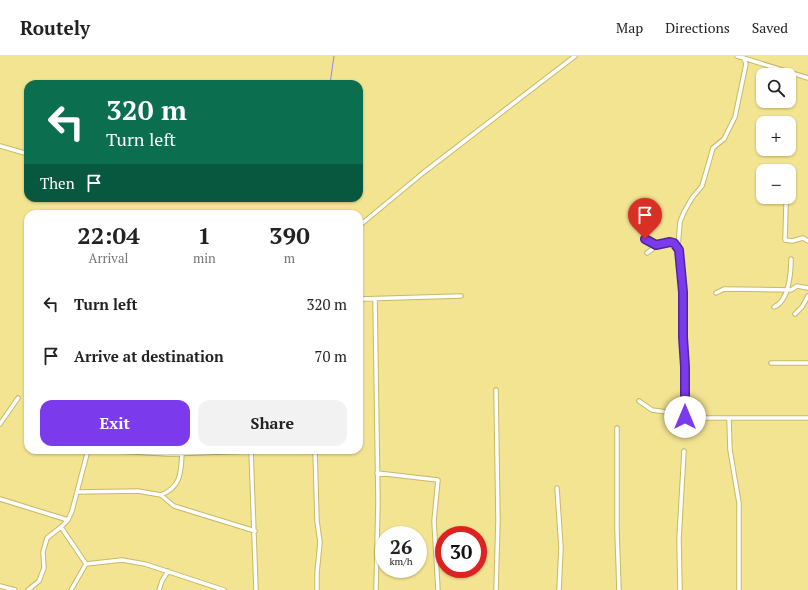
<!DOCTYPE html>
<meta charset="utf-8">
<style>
:root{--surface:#fff;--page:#f2f2f2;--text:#222;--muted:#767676;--line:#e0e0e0;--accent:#7c3aed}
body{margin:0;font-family:"PT Serif",serif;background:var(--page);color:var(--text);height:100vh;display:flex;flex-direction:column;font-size:15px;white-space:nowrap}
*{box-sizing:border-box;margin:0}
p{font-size:13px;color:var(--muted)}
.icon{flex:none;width:22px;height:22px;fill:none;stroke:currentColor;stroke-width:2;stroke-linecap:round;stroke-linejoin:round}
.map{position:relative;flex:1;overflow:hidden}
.details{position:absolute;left:24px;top:154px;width:339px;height:244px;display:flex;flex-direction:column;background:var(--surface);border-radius:12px;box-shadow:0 1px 3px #0004}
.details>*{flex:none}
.banner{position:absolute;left:24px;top:24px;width:339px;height:122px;border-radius:12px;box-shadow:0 1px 3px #0004;background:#0b6e4f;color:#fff;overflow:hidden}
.controls{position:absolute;left:756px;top:12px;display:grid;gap:8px}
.controls a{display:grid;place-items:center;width:40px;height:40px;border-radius:8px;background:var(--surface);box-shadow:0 1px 3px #0004;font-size:20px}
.speed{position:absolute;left:375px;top:470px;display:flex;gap:8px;font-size:20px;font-weight:700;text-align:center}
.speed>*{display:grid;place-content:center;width:52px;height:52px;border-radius:50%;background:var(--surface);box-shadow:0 1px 3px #0004;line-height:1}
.speed small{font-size:10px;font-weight:400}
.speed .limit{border:6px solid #d22;background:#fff;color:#111}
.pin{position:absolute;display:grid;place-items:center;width:34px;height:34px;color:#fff;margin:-41px -17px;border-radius:50% 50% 50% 0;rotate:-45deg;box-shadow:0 0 4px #0007}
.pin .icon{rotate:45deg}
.me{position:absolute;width:44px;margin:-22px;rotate:0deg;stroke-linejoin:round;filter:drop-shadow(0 0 3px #0008)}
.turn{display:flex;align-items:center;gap:14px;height:84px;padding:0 16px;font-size:18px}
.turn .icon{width:52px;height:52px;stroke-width:2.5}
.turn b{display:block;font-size:28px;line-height:34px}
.then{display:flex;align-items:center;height:38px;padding:0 16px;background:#0003;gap:8px;font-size:15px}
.eta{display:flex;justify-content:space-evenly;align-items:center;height:68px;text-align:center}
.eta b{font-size:24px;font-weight:800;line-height:28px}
.action{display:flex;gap:8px;margin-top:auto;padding:8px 16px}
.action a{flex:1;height:46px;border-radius:12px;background:var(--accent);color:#fff;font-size:16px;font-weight:800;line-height:46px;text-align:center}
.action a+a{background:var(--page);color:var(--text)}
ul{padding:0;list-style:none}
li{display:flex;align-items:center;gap:12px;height:52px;padding:0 16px}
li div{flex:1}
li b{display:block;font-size:15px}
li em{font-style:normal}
header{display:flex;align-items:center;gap:24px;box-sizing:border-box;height:56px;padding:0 20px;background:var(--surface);border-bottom:1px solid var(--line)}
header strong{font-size:19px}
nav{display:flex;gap:22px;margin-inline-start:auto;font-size:14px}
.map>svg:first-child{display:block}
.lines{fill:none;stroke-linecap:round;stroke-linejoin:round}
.stream{stroke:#898df1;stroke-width:1}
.street-casing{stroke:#c7b966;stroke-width:5.5}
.street{stroke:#fff;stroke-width:3.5}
.route-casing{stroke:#51269a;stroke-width:10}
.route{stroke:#7c3aed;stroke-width:7}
</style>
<header>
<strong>Routely</strong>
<nav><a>Map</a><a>Directions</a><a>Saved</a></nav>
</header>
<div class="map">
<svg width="808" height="534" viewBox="0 0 808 534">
<rect width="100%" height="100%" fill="#f3e491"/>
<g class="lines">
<!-- stream -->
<path class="stream" d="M 330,28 L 334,0"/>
<!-- street casing -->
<g class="street-casing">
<path id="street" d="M 737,0 L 808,22
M 0,90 L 28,98
M 786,149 L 785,184 L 792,185 L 803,182 L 808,185
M 359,170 L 423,117 L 575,0
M 645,183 L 656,189
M 678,191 L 680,166 L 684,156 L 692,142 L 702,130 L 713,92 L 724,83 L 735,61 L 746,8 L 744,2
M 647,197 L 661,187 L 674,187 C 685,198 682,264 683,282 C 684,304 687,327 685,350 C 685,353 683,355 681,358
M 716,237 L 724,233 L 791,234 L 797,230 L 808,232
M 359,243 L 461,240
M 375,243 L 378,446 L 376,534
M 774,251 C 789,245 791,217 791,203
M 795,258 L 802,251 L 808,240
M 771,307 L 808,307
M 496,334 L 498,464 L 496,534
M 639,345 L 652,354 L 681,358 L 693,366 L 707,362 L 808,362
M 729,363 L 730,394 L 739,447 L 739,534
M 0,368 L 18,342
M 617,372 L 617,474 L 619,534
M 99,394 L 168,398 L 251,395
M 251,394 L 256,534
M 315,394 L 317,465 L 320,486 L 317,517 L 317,534
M 377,417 L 438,424 L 434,465 L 438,534
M 557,432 L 561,492 L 559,534
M 78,436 L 138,435 L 161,439 L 174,450 L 255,475
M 161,439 C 181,431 181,417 182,397
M 0,443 L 68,464
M 86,508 L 122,504 L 145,508 L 224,534
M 0,530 L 15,534
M 28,534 L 39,525 L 44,512 L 43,496 L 47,482 L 61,471
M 71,534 L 86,508 L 61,471 L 68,464 L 72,455 L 88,394
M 159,534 L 162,525 L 168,515
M 680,534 L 679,483 L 684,395"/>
</g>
<!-- street -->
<use href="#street" class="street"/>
</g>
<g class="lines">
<!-- route casing -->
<g class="route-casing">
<path id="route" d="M 645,183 L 656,189 L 670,186 L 674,187 L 679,194 L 683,236 L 683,281 L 685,311 L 685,350 L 681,358 L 685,361"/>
</g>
<!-- route -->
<use href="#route" class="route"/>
</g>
</svg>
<div class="controls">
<a><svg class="icon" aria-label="search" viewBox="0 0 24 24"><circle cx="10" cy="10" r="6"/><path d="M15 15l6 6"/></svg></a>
<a>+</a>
<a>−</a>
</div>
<div class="speed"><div>26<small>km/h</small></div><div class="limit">30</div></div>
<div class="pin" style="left:645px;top:183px;background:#d93025"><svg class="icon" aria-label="arrive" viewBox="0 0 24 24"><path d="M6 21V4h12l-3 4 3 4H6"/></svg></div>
<svg class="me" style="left:685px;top:361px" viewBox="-20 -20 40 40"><circle r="19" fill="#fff"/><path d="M0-13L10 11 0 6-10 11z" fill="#7c3aed"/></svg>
<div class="banner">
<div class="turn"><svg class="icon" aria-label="left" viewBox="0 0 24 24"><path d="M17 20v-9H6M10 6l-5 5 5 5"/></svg><div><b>320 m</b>Turn left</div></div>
<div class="then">Then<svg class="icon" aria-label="arrive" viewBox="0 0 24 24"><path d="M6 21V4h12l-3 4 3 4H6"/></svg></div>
</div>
<section class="details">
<div class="eta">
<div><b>22:04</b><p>Arrival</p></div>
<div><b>1</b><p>min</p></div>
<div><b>390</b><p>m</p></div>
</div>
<ul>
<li><svg class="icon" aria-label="left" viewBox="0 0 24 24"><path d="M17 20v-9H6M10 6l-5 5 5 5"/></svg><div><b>Turn left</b></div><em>320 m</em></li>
<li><svg class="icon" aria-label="arrive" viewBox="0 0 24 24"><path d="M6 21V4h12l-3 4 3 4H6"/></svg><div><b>Arrive at destination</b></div><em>70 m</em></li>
</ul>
<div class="action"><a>Exit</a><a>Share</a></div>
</section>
</div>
